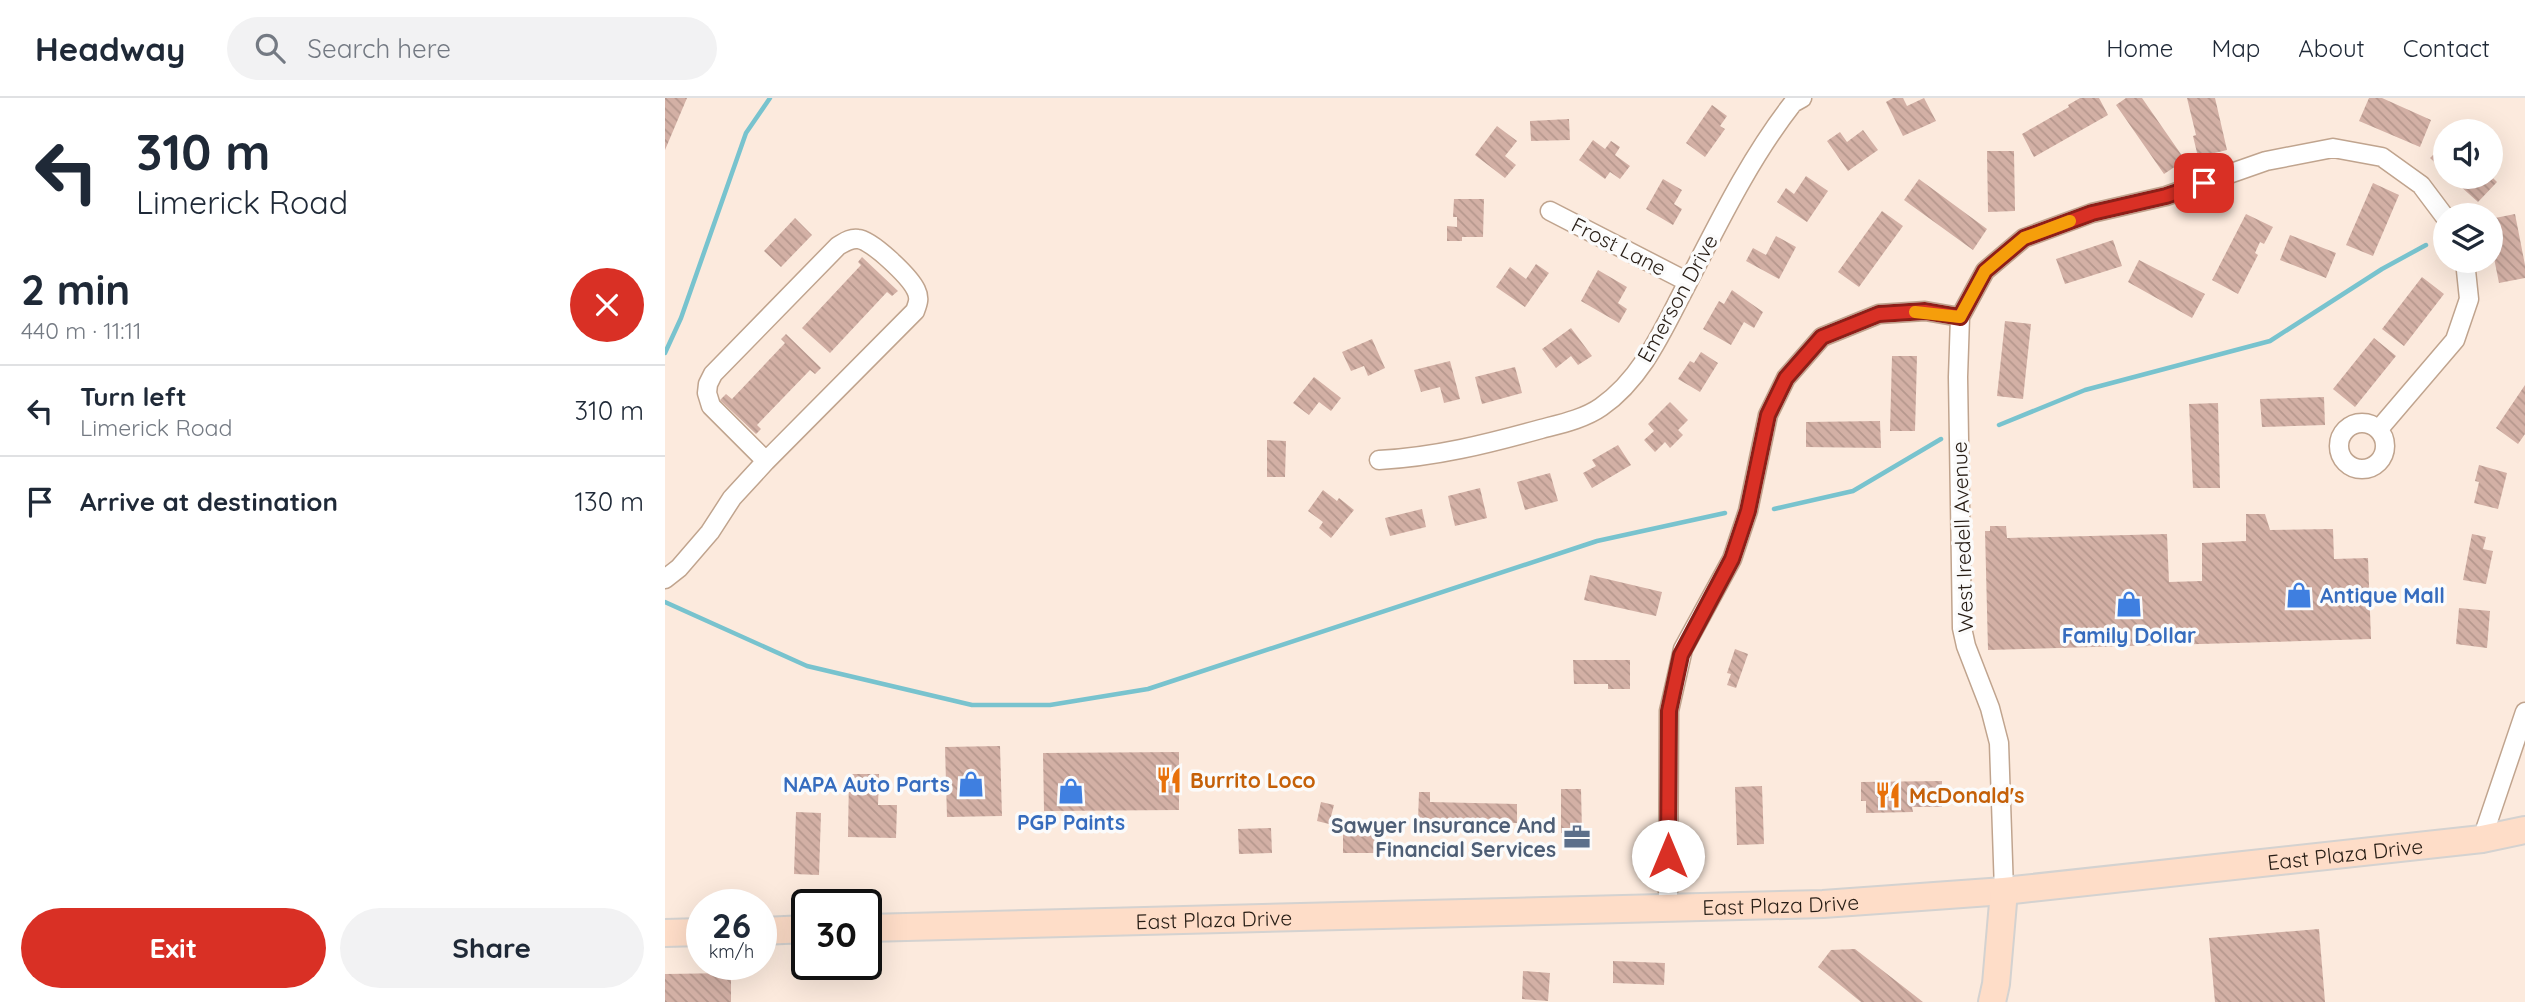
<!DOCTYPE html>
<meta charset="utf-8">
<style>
:root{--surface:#fff;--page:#f2f2f3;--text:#1f2937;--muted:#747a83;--line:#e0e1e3;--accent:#d93025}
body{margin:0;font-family:Quicksand,sans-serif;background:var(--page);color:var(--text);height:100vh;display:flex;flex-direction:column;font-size:26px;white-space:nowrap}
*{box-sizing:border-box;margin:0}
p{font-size:23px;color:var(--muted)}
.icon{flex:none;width:38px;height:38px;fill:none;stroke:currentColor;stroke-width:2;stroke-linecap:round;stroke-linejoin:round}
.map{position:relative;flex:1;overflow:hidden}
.sheet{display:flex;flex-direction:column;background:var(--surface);width:665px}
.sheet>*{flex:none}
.guide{background:#fff;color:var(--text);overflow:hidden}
.controls{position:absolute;left:1768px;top:21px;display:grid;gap:14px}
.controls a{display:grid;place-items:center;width:70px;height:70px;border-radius:50%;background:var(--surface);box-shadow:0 7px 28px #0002;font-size:35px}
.speed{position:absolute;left:21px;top:791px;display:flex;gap:14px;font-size:35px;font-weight:700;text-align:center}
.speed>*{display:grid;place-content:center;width:91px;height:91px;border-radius:50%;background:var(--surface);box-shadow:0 7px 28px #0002;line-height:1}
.speed small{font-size:18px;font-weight:400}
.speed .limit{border:4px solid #111;border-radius:10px;background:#fff;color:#111}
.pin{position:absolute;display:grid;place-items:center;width:60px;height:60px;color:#fff;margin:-30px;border-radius:14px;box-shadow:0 4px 10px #0006}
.me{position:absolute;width:77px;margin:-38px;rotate:0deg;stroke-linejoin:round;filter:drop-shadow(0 0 5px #0008)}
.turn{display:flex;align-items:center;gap:24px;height:147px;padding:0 21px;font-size:32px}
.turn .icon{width:91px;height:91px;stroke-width:2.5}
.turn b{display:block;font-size:49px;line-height:60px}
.round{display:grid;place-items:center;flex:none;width:74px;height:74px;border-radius:37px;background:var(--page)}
.summary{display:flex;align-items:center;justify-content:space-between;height:119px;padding:0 21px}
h1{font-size:42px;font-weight:700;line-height:52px}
.action{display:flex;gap:14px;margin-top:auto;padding:14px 21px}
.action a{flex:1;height:80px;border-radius:42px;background:var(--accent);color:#fff;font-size:28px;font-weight:700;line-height:80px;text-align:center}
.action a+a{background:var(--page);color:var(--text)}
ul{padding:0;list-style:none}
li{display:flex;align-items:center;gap:21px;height:91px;padding:0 21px;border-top:2px solid var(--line)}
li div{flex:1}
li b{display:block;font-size:26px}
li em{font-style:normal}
header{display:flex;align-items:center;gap:42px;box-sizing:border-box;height:98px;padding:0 35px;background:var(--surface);border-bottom:2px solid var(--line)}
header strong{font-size:33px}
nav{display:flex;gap:38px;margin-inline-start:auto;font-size:24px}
.search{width:490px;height:63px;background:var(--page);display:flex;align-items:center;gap:18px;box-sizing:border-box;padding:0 24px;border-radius:38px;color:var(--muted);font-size:26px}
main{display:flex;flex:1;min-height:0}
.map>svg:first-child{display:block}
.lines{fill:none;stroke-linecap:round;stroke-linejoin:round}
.stream{stroke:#78c3ce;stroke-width:4.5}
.building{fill:url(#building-back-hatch)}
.minor-casing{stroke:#c0a48e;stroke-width:21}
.primary-casing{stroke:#d4d2d0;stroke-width:30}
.minor{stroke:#fff;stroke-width:18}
.primary{stroke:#feddc8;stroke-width:26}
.route-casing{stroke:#8d1f18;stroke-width:18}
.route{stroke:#d93025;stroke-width:12}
.slow{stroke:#f59e0b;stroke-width:12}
.labels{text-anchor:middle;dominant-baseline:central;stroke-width:7;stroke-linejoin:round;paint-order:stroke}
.street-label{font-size:21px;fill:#271d15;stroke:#fbfbfb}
.shop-label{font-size:21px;font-weight:bold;fill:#366cbe;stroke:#fbfbfb}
.food-label{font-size:21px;font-weight:bold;fill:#c56008;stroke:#fbfbfb;text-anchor:start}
.service-label{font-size:21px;font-weight:bold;fill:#4e5e75;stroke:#fbfbfb;text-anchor:end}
</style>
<header>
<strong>Headway</strong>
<div class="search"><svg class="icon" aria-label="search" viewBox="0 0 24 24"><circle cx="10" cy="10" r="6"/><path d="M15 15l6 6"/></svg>Search here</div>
<nav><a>Home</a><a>Map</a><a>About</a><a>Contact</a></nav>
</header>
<main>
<section class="sheet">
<div class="guide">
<div class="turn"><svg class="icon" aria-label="left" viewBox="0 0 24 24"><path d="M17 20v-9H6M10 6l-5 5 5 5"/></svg><div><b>310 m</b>Limerick Road</div></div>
</div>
<div class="summary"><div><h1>2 min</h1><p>440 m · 11:11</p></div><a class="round" style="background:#d93025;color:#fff"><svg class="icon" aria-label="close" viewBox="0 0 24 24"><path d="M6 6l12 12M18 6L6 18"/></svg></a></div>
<ul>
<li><svg class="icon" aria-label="left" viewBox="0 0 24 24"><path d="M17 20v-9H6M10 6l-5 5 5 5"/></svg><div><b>Turn left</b><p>Limerick Road</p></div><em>310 m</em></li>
<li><svg class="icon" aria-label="arrive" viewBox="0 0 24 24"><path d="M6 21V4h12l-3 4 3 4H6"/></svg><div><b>Arrive at destination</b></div><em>130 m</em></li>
</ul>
<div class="action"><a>Exit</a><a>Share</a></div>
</section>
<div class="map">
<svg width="1860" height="904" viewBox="0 0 1860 904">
<defs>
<pattern id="building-back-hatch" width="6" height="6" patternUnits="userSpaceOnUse" patternTransform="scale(1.75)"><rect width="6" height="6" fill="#d3b0a5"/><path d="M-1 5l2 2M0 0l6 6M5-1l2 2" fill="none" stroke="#b5978d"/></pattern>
</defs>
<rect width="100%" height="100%" fill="#fceadd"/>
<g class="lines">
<!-- stream -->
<path class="stream" d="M 0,255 L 16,220 L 81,35 L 105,0
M 1334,327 L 1420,292 L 1605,243 L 1717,171 L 1761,147
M 1109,411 L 1188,393 L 1276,341
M 0,504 L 142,568 L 307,607 L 385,607 L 483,591 L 932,443 L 1060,415"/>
</g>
<!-- building -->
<path class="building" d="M 0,0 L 22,0 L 0,52 Z
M 1228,0 L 1238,0 L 1242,8 L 1259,0 L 1271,23 L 1238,38 L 1221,4 Z
M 1415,0 L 1434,0 L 1443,17 L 1369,59 L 1357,36 L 1404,9 L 1403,7 Z
M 1461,0 L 1477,0 L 1520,62 L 1499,76 L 1451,7 Z
M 1522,0 L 1550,0 L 1562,52 L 1533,59 L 1528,38 L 1531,37 Z
M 1704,0 L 1717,0 L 1766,22 L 1755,49 L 1694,23 Z
M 1047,7 L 1062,18 L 1055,28 L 1060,31 L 1040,59 L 1021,45 Z
M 904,21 L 905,42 L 866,43 L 865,23 Z
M 832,28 L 852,43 L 840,58 L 851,67 L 840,80 L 810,57 Z
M 1198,32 L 1213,52 L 1183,73 L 1162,43 L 1175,34 L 1182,44 Z
M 928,42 L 940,51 L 946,43 L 955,49 L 950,57 L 965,68 L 955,81 L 945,74 L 940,81 L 914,62 Z
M 1780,45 L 1780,74 L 1765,60 Z
M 1322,53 L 1349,53 L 1350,113 L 1323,114 Z
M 1141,78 L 1163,93 L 1142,124 L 1112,104 L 1121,90 L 1129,96 Z
M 1785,79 L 1827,79 L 1832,84 L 1813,104 Z
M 998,81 L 1017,92 L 1009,106 L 1017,111 L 1008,127 L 981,111 Z
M 1254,81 L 1322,131 L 1308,152 L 1239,102 Z
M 1708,85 L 1734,97 L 1708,158 L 1681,147 Z
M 789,101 L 819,101 L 818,139 L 797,139 L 797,143 L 782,143 L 782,128 L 792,129 L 792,119 L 788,119 Z
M 1217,113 L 1238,128 L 1194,189 L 1173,174 Z
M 1581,116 L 1608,129 L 1599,146 L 1595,144 L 1590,155 L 1593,157 L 1573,196 L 1547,182 Z
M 1850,116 L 1860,167 L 1860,180 L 1834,185 L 1825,140 L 1825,121 Z
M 130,120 L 147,137 L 116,169 L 99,153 Z
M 1625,137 L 1671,155 L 1661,180 L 1615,162 Z
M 1111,138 L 1131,149 L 1114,181 L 1081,163 L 1088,150 L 1101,157 Z
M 1448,142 L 1457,168 L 1400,186 L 1391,161 Z
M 197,159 L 233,193 L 227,198 L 222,194 L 165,255 L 137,230 L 196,167 L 193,164 Z
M 1474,162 L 1540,196 L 1527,220 L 1463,184 Z
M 871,166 L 884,175 L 860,209 L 831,189 L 845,169 L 861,181 Z
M 933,172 L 962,189 L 953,205 L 962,211 L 954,225 L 916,203 Z
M 1757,179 L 1779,196 L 1739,248 L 1717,231 Z
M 1067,192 L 1098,214 L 1089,230 L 1079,224 L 1066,247 L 1038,231 L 1054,203 L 1059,206 Z
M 1340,223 L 1366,226 L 1358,301 L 1332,298 Z
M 906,230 L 927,258 L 913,267 L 906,258 L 891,270 L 877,251 Z
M 121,236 L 156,270 L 150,276 L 145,272 L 92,327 L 96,331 L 91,336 L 55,302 L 61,296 L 67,301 L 120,245 L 116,241 Z
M 1709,240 L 1731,258 L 1690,309 L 1668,291 Z
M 707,241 L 720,270 L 703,278 L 699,268 L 686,273 L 677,254 Z
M 1036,254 L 1053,265 L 1035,294 L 1013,281 L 1025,263 L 1029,265 Z
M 1227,258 L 1252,258 L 1250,333 L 1225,333 Z
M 785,263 L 795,301 L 779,305 L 775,289 L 756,294 L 749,272 Z
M 850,269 L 857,295 L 817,306 L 810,279 Z
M 649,279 L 676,300 L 666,313 L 654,304 L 644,317 L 628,305 Z
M 1860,287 L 1860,336 L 1853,346 L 1831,330 Z
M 1659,299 L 1660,327 L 1597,329 L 1595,301 Z
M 1005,304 L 1023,322 L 1013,332 L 1018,337 L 1005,350 L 1000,344 L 990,354 L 979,342 L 989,333 L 983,326 Z
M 1553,305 L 1555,390 L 1528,390 L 1524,306 Z
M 1215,323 L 1216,350 L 1141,349 L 1141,324 Z
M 602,342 L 621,343 L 620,379 L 602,379 Z
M 953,347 L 966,367 L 927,390 L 918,375 L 931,368 L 927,362 Z
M 1814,367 L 1842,375 L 1833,411 L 1809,405 L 1814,384 L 1810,383 Z
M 885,375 L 893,403 L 860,412 L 852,384 Z
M 815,390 L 822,420 L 790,428 L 783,398 Z
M 658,392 L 672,403 L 674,400 L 689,412 L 666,440 L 654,430 L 658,424 L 643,413 Z
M 757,411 L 761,429 L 725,438 L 720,420 Z
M 1581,416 L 1600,416 L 1605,432 L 1668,431 L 1669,461 L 1703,460 L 1706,541 L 1323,552 L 1320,433 L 1325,433 L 1325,428 L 1341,428 L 1342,440 L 1502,436 L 1504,484 L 1537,483 L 1537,445 L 1581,443 Z
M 1807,436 L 1821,439 L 1818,451 L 1828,453 L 1821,486 L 1798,482 Z
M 925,477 L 997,494 L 991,518 L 919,502 Z
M 1794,510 L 1825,513 L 1822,550 L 1791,546 Z
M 1070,551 L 1083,556 L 1071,590 L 1062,587 L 1066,576 L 1062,575 Z
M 908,562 L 965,562 L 965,591 L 943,591 L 943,586 L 909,586 Z
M 335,648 L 337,718 L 282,719 L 280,649 Z
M 514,654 L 514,712 L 379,713 L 378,655 Z
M 184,676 L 214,676 L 213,707 L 232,707 L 231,740 L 183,739 Z
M 1277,683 L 1277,709 L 1247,709 L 1248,714 L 1201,715 L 1201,703 L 1196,703 L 1196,684 Z
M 1097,688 L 1099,746 L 1072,747 L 1070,689 Z
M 896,691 L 916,691 L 917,734 L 896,735 Z
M 754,694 L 765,694 L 765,704 L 852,706 L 852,725 L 753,723 Z
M 656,704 L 669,707 L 664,726 L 652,723 Z
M 131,714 L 156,715 L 154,777 L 129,776 Z
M 606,730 L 607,755 L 574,756 L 573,731 Z
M 678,732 L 688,732 L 688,736 L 713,736 L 713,755 L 678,755 Z
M 1654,831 L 1660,904 L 1550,904 L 1544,840 Z
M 1190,851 L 1258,904 L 1196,904 L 1153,869 L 1166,852 Z
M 948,863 L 1000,865 L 999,887 L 948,885 Z
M 858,873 L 885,875 L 883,903 L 857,901 Z
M 66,875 L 66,904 L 0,904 L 0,876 Z"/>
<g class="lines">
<!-- minor casing -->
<g class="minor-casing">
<path id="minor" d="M 885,113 L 1023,184
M1674 348a23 23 0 1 1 46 0a23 23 0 1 1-46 0Z
M 1714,331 L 1790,242 L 1804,201 L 1800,163
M 714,362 C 770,359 822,346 876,331 C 895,326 919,321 936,309 C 979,279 999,229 1023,184 C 1055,122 1085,60 1128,5 L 1137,0
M 0,481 L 14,470 L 45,434 L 67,400 L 101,363 L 250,213 C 253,205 255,200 251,192 C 245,179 207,142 193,141 C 185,140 180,144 173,148 L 48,276 L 43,286 L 42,295 L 46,308 L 101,363
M 1817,741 L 1860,614
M 1339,793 L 1334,645 L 1325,610 L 1301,548 L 1297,530 L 1293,279 L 1295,219 L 1320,173 L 1359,140 L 1427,115 L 1501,98 L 1601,63 L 1668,50 L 1717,59 L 1756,87 L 1780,119
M 1003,810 L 1004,613 L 1018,551 L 1067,461 L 1083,413 L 1103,317 L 1121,280 L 1157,239 L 1214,216 L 1260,213 L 1295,219"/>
</g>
<!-- primary casing -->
<g class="primary-casing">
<g id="primary">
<path id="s1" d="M 201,830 L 1158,806 L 1339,793 L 1817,741 L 1860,732"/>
<path d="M 96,833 L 142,831"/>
<path d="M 0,835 L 37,834"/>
<path d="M 1327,904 L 1331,886 L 1339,793"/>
</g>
</g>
<!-- minor -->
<use href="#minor" class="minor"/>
<!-- primary -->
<use href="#primary" class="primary"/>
</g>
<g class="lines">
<!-- route casing -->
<g class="route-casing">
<path id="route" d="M 1003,758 L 1004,613 L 1016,557 L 1067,461 L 1083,413 L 1103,317 L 1121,280 L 1157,239 L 1214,216 L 1260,213 L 1295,219 L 1320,173 L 1359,140 L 1427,115 L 1501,98 L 1539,85"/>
</g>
<!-- route -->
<use href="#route" class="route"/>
<!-- slow -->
<path class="slow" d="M 1250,214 L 1295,219 L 1320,173 L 1359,140 L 1405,123"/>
</g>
<!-- icons -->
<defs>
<g id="shop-bare" transform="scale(2.1)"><path d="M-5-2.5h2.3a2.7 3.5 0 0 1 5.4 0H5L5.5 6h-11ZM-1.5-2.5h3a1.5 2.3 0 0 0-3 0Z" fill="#3f7fe0" stroke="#fbfbfb" stroke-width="2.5" paint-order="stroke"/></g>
<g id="restaurant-bare" transform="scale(2.1)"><path d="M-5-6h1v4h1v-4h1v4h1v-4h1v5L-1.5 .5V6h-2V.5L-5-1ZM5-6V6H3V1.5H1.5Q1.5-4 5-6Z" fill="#e8710a" stroke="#fbfbfb" stroke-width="2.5" paint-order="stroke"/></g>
<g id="office-bare" transform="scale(2.1)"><path d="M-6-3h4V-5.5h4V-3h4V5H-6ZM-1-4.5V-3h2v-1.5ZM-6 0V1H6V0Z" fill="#5c6f8a" stroke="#fbfbfb" stroke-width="2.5" paint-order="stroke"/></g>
</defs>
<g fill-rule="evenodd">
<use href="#shop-bare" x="1634" y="497"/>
<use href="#shop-bare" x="1464" y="506"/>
<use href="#restaurant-bare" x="504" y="682"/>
<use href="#shop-bare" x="306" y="686"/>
<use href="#shop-bare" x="406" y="693"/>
<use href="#restaurant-bare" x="1223" y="697"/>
<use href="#office-bare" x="912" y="739"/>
</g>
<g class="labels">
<!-- street labels -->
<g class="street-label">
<text transform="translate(954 148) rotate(27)">Frost Lane</text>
<text transform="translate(1012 200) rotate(-61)">Emerson Drive</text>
<text transform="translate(1297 439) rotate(-92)">West Iredell Avenue</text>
<text stroke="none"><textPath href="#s1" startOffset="1482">East Plaza Drive</textPath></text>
<text stroke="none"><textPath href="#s1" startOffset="915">East Plaza Drive</textPath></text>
<text stroke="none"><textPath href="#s1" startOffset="348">East Plaza Drive</textPath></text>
</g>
<!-- shop labels -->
<g class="shop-label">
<text x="1655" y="497" text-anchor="start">Antique Mall</text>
<text x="1464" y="537">Family Dollar</text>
<text x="285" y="686" text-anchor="end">NAPA Auto Parts</text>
<text x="406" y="724">PGP Paints</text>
</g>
<!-- food labels -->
<g class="food-label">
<text x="525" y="682">Burrito Loco</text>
<text x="1244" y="697">McDonald's</text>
</g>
<!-- service labels -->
<g class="service-label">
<text x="891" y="727">Sawyer Insurance And<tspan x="891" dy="24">Financial Services</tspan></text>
</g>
</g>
</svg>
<div class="controls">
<a><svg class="icon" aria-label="sound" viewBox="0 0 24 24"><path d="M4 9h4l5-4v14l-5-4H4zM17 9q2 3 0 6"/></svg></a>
<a><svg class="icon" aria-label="layers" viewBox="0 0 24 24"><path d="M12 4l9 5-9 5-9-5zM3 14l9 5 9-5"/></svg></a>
</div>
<div class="speed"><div>26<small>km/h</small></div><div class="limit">30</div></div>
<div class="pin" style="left:1539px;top:85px;background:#d93025"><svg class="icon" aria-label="arrive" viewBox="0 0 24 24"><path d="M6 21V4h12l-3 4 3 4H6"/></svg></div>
<svg class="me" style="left:1003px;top:758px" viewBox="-20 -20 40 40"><circle r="19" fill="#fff"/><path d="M0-13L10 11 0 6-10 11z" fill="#d93025"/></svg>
</div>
</main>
